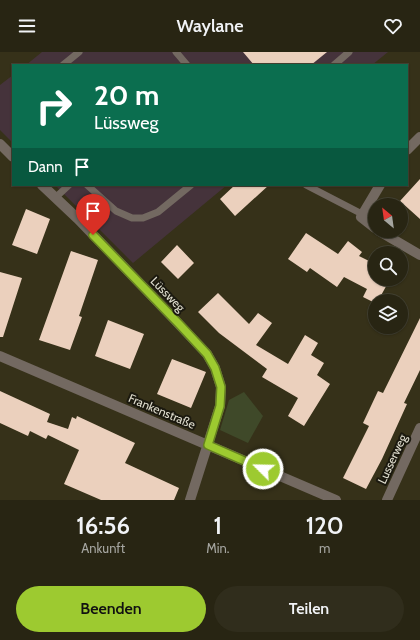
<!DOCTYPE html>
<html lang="de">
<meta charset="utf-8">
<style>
:root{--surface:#282513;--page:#302d1c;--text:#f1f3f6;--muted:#a5a5a0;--line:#444233;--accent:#9dca30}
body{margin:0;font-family:Cabin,sans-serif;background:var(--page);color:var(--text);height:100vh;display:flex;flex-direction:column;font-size:15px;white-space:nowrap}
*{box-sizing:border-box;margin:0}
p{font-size:13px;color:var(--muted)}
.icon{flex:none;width:22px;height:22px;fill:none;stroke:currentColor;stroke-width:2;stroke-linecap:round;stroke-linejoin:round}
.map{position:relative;height:448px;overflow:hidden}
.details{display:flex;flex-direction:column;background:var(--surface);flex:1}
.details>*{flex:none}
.guide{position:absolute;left:12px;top:12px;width:396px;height:122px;border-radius:0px;box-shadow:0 1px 3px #0004,0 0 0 1px var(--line);background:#0b6e4f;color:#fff;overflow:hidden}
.needle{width:26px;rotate:331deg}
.controls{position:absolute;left:368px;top:146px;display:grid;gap:8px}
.controls a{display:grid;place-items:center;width:40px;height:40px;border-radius:50%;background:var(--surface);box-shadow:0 1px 3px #0004,0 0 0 1px var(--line);font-size:20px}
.pin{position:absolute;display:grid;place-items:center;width:34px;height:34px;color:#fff;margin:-41px -17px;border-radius:50% 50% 50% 0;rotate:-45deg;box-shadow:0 0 4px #0007}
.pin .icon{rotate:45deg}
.me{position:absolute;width:44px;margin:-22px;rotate:293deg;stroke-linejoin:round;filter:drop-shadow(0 0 3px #0008)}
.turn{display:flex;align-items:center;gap:14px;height:84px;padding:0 16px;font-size:18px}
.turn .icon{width:52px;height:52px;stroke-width:2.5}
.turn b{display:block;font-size:28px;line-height:34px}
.then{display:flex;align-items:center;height:38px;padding:0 16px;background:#0003;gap:8px;font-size:15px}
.eta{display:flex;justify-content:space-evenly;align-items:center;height:68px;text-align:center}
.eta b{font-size:24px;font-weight:600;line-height:28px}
.action{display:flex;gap:8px;margin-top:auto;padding:8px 16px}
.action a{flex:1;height:46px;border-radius:24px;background:var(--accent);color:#111;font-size:16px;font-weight:600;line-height:46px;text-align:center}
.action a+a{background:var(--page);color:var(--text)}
header{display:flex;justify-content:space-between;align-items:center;height:52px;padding:0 16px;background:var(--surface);font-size:18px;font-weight:600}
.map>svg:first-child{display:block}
.industrial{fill:#45333b}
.green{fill:#3f4929}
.building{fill:#ebd0bd}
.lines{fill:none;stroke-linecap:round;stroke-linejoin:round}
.lane{stroke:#736961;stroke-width:7}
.street{stroke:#736961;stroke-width:10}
.route-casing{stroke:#66831f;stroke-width:10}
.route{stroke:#9dca30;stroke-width:7}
.labels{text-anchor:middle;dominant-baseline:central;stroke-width:4;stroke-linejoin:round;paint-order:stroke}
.street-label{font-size:12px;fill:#e0decf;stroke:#1b190f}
</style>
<header><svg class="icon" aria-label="menu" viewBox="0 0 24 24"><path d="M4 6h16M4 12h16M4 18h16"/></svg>Waylane<svg class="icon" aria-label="heart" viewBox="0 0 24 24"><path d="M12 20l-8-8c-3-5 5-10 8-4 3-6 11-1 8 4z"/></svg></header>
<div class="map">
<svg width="420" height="448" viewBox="0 0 420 448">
<rect width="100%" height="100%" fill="#363119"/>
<!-- industrial -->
<path class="industrial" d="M 42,0 L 388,0 L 372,13 L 26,13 Z
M 13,23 L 13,91 L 0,78 L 0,33 Z
M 55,133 L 227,133 L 133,211 Z"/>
<!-- green -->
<path class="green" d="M 244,340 L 263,364 L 248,391 L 220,378 L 229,348 Z"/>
<!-- building -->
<path class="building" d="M 243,0 L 327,0 L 311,13 L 254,13 Z
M 420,127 L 420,167 L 400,149 Z
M 235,133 L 269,133 L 235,164 L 220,147 Z
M 26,157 L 50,167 L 37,202 L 12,193 Z
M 306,181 L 338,202 L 348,189 L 362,200 L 359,204 L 375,212 L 375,227 L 390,227 L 378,249 L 375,249 L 375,251 L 363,245 L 367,237 L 344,225 L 337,235 L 310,216 L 307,220 L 288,207 Z
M 177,193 L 194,211 L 178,227 L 161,210 Z
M 71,199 L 98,208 L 79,264 L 82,265 L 70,298 L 39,288 Z
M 0,220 L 22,226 L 3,285 L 0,285 Z
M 218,241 L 249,272 L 258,261 L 272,271 L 256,293 L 288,312 L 305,283 L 318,291 L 311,303 L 324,311 L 317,323 L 330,332 L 304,374 L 288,364 L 298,346 L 262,325 L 267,317 L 219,281 L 198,260 Z
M 420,266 L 420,318 L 404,351 L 407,352 L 382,407 L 366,437 L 343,426 L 369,374 L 363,371 L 378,339 L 383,341 Z
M 108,268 L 144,282 L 130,317 L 95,304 Z
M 172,307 L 206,320 L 191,356 L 157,342 Z
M 0,339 L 50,362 L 47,370 L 68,377 L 72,365 L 76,367 L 77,364 L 135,391 L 125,411 L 179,436 L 174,448 L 101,448 L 64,432 L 79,398 L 48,383 L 46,387 L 30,379 L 28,384 L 0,371 Z"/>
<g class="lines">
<!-- lane -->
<path class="lane" d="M 176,0 L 187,13
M 63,13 L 79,0
M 334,13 L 349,0
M 87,133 L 116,159 L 132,166 L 143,166 L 158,160 L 191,133
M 306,133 L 362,162
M 55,146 L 69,133"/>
<!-- street -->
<path class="street" d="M 0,92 L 13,105
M 407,98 L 420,85
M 42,133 L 78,167 L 175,268 L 207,302 L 215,316 L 221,335 L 220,354 L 190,448
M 375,176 L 361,165 L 380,133
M 379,179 L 420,203
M 0,304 L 336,448
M 387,448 L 420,376"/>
</g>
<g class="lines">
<!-- route casing -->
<g class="route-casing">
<path id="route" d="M 93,183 L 180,273 L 207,302 L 215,316 L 221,335 L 220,354 L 208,393 L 263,417"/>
</g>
<!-- route -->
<use href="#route" class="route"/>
</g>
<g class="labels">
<!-- street labels -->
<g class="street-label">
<text transform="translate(168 242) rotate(46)">Lüssweg</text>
<text transform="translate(162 359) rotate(23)">Frankenstraße</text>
<text transform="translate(392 407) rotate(-65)">Lusserweg</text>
</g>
</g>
</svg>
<div class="controls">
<a><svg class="needle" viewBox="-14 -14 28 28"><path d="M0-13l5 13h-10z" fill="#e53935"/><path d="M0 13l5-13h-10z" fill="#a5a5a0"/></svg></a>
<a><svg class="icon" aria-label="search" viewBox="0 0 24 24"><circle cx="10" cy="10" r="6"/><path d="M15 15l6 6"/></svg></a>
<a><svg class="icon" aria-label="layers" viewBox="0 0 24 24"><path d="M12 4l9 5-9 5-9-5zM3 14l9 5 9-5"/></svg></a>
</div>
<div class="pin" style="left:93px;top:183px;background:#d93025"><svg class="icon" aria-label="arrive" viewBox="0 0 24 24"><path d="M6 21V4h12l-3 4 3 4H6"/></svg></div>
<svg class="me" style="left:263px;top:417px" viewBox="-20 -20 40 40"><circle r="17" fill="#9dca30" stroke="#fff" stroke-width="3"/><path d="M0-11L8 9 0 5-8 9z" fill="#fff"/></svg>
<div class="guide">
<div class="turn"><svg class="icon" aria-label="right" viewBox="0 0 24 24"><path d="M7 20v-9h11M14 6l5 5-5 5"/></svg><div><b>20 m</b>Lüssweg</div></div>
<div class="then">Dann<svg class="icon" aria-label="arrive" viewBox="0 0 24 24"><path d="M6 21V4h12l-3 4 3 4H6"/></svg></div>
</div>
</div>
<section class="details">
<div class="eta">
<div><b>16:56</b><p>Ankunft</p></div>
<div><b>1</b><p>Min.</p></div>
<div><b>120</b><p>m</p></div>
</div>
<div class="action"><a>Beenden</a><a>Teilen</a></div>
</section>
